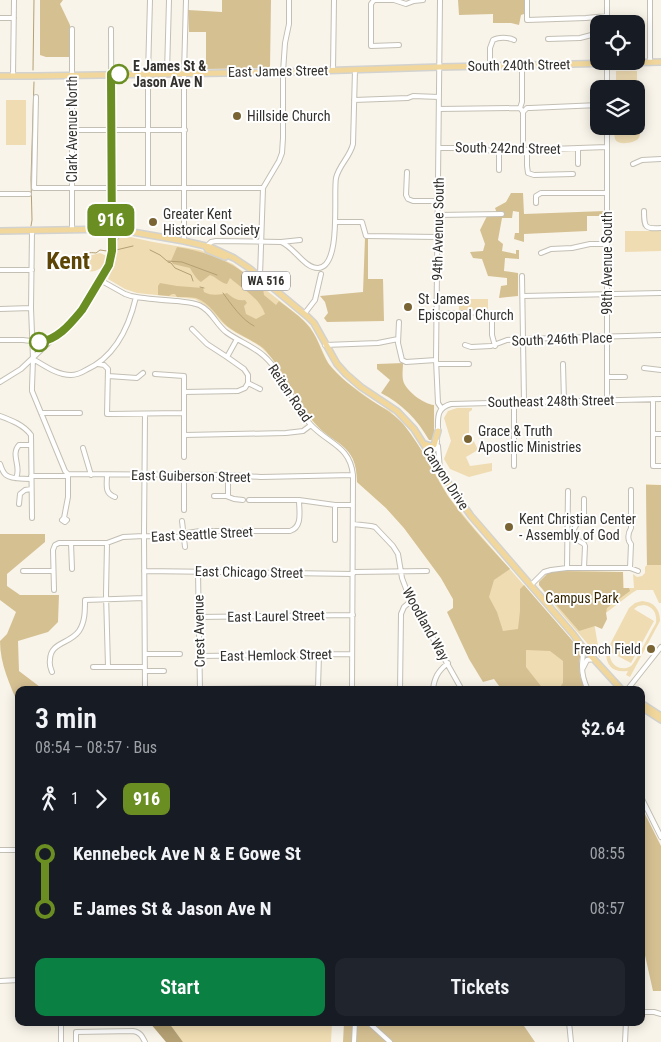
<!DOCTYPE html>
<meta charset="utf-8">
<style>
:root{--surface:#171b24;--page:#20242c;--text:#f1f3f6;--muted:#9ea1a6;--accent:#0b8043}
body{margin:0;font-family:"Roboto Condensed",sans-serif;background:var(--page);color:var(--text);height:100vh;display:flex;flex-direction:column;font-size:19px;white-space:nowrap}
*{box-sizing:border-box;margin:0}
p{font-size:16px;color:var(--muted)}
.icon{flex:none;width:28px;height:28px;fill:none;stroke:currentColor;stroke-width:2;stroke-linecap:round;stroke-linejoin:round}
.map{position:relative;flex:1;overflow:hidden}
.panel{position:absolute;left:15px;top:686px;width:630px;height:340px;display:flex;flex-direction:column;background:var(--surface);border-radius:10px;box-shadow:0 2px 12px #0003}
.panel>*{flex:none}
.badge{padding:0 10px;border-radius:8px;font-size:18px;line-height:32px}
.controls{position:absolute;left:590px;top:15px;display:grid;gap:10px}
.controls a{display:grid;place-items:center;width:55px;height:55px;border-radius:10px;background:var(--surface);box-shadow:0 2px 12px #0003;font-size:25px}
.map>.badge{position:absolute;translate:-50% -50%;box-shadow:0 0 0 2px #fff}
.legs{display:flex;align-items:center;gap:8px;height:55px;padding:0 20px;font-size:16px}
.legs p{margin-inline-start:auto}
.head{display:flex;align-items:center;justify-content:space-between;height:85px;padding:0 20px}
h1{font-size:28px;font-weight:600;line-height:38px}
.cta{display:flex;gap:10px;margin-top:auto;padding:10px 20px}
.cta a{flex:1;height:58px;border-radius:10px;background:var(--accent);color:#fff;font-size:20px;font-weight:600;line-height:58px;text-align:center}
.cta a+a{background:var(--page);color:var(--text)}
ul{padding:0 20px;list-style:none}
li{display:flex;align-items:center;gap:18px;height:55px;font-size:19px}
li i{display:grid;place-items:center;width:8px;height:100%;margin:0 6px;background:currentColor}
li i::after{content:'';width:12px;height:12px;margin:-6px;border:4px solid;border-radius:50%;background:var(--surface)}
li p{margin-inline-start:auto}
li:first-child i{background:linear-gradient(#0000 50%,currentColor 0)}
li:last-child i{background:linear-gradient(currentColor 50%,#0000 0)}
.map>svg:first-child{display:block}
.green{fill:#efdcb2;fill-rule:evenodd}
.forest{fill:#d5c092}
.water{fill:#b4a073}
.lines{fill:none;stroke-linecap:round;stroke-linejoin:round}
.stream{stroke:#b4a073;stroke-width:1}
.minor-casing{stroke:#c3bfb4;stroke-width:6}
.major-casing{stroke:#d2d2d1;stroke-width:8}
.minor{stroke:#fff;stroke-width:4}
.major{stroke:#f1d79b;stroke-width:5}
.line-1-casing{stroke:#fff;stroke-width:11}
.line-1{stroke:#6b8e23;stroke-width:8}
.stop-1-dot{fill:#fff;stroke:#6b8e23;stroke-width:2.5}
.poi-dot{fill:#7a6433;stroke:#fff;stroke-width:2}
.labels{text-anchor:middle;stroke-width:4;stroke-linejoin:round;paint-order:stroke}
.shield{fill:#fff;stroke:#706f6c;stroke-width:1}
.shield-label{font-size:12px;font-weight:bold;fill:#33312d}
.street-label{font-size:14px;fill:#33312d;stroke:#fff}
.stop-label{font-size:14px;font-weight:bold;fill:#33312d;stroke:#fff;text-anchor:start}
.poi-label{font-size:14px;fill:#33312d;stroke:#fff;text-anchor:start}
.park-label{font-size:14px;fill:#352601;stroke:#fff}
.town-label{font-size:24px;font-weight:bold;fill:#5d4506;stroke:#fff}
</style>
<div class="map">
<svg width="661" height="1042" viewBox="0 0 661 1042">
<rect width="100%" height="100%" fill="#f9f4e9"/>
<path class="green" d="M616 71H637V106L636 89H616Z
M6 100H26V145H6Z
M636 118H640C640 124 642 134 638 139 634 143 618 146 615 139 614 136 615 130 615 126H636Z
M625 231H661V251L625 252Z
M121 235 153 242 200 250 233 264 299 316 310 327 316 337 328 363 336 372 345 381 378 405 390 411 403 424 425 455 448 496 474 528 577 646 581 653 579 661 580 676 585 690H502L478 653 453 599 441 578 404 528 386 508 357 482C357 471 356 462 350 453 342 442 327 436 317 426 296 404 287 373 265 351 257 342 240 336 230 329 216 319 211 307 195 299L137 293 125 289 108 279 115 262 116 242Z
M100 253 107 256 102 268C100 268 98 270 95 271 88 273 82 268 80 262L84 260 85 257Z
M459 299H488V309L459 310Z
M457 408H472V410L469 412V436L471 435 478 450 466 457 470 466 492 463V471L469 477 450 469 444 459 451 441 444 418 448 411Z
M646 484 661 485V603H659L653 590H637L632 593 594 622 600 658 560 612 539 585V582L548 573 556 571 623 572 624 588H634L633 574 637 577 642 576 645 573V567L647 565Z
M642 601C654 602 660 609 660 621L630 677 626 675 628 671C613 673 606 666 606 652L629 608 635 603ZM644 605C654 607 657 614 656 623 651 631 636 662 631 666 620 673 608 663 610 652L631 663 654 621 634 609 638 606Z
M169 1023H332L331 1042H183Z"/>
<path class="forest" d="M40 0H63L60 4 70 25V57H46L40 55Z
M222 0H271L270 68 206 69V32H189L188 10 222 12Z
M458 0H524V14L521 15 519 25 511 23H493V14L459 15Z
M511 193H523L524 214 605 211V216H587V231L524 234V242L514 239 515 233H519V212L513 211 512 218H502L498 240 503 244 502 251 516 254V250H519V259L505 258 504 271 518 273V296L499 298 501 286 507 285V278L488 276 482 259 473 258 470 252 483 251 485 244 480 230 487 216H498L495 208 506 202Z
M368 237V279H383L384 321 327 322 324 318 328 313 325 302 320 296 363 292 365 238Z
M177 247C196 250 217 256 234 266 244 272 253 280 263 288L264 295 276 305 279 301C289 309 302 317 310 328 320 341 322 357 332 368 345 382 361 394 377 404 388 411 395 415 404 425 422 447 433 473 448 496 466 522 489 546 510 569L494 580 489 597 497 612 503 631 518 629 520 611V589L524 585 577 646 581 653 579 661 580 676 585 690H558L563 683V661L550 651 526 650V667L544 690H502L494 679 483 682 469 659 447 612 453 608V599L441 578 404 528 386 508 357 482C357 442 333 446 313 421 295 399 285 372 266 351 258 342 238 335 227 326 217 317 210 303 196 298 191 297 183 297 177 297L175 294H172L169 296 158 295V286L160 283 177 286 203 288 204 292C211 296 220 295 227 293 233 298 237 301 245 300L247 303 244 306 246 314 256 319 265 314C259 297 242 289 230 278L227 284C221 283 216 277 210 275L201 282C196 279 193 273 190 268L173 264 171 261Z
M403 363C403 368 402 375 403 380 405 390 423 404 434 405V440H429C417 419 402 404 381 393L390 380 377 369V364Z
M646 485H661V565H647Z
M0 534H45V542L7 574V586L20 595H59L58 622 48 632 18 641 19 671 44 690H19V706C10 685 0 664 0 641L7 634 16 612 0 600Z
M556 571 623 572V588H629L630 591 607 608 606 613 607 619 602 629 595 626 579 631 539 585V582L548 573Z
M641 806 661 846V991H653L644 951 641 947Z
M344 1022 522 1023 535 1042H343Z"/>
<path class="water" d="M150 1023H169L183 1042H166Z"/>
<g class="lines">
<path class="stream" d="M33 70 34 0
M31 226 32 220 31 179 34 82
M116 250 133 246
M150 250 160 255 167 261 182 262 217 275
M80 256C85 253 90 252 96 253L100 250 107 251
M168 262 171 263 175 268 191 275 193 281
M200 287 204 288
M223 293C231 304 242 320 254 326"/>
<defs>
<path id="minor" d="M440 0 436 360 438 403 442 409
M527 0V20L586 18 607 16
M650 0V62
M0 18H14
M607 24V0
M548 39 580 38 599 33
M399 45 371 46V4L374 0H394L406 4 414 1 423 0
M490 66V48L493 40C498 37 508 37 514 40
M333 70 334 0
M167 73 169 0
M13 76 14 0
M607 89V61
M36 97 34 188H263
M354 100 408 98 413 96 439 97
M520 108 522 102V65
M439 109 520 108 523 112V150
M523 112 527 108H530L599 105
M72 130H185
M439 148H477L492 151 607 147
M578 148V164
M527 150V166L528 173 534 175 573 174
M499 151V170
M633 164 642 160 661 159
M407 172 406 195 408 199 413 201H438
M148 188V74L150 0
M0 194H29
M536 203V196L541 193H607
M644 211C644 228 645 229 661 228
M437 215 502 214
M335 222H362L366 236 438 237
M72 229V29
M32 231 31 308 33 359 32 387V391L65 471 68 474V497L64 518
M113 241 118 235 128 233
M184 241V73L186 0
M281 242C294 247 304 268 318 268 342 267 333 194 336 178 339 165 350 157 353 144L355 70
M207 246 211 242 216 241 281 242 300 240
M541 253 551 249 572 248 590 244H607
M0 270H32
M260 276 263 188 279 161 282 153 283 138V72L285 43 289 24V0
M522 276 524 402
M100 280 125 294 131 296C146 299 162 300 177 301 184 302 192 302 199 305 211 310 216 324 226 332 238 341 253 346 264 356 285 375 292 405 311 425 329 444 350 446 353 475L352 690
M523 296 661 293
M0 309 31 308
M305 313 315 300 321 274
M437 314 485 312 489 314 492 317V335L495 346
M399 322 398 343 402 360 406 362 436 360
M192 329 207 344 227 357 244 369 248 375V383
M0 340H23L39 342 49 340
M325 345 378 343 398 339
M465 345 471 347 491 346 507 340 523 339 661 335
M227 357 237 339
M33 359C45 366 57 375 71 375 76 375 81 373 86 370 115 357 129 327 136 297
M98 364 104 365 108 369 107 414 183 413
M437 364H469
M563 364 564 401
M644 368 661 370
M155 374 184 376V457
M108 376 137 378 143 373
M607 377H625
M0 382 21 369 77 316 82 309 109 265 112 251 111 29
M248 383 260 389
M184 392 238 391 245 388 248 383
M653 399V466H661
M607 400V126
M41 413H80
M145 414 144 536 145 690
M0 416C11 420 24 425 31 435L32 518
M438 431C438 418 436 408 451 404L661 399
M653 434H661
M184 435 286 433 303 431 311 425
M438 446 440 469
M83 448 91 475
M430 453 436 448 437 441
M0 464C1 467 3 473 6 475 12 480 24 478 31 479
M514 466V402
M107 475C107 485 104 493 115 497
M228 475V496
M31 476H65L68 474 228 475 261 477 353 475
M16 478C22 467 10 455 19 445H31
M214 496H226L234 499 243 500
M584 499V517C578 522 569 531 576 539 578 541 581 542 584 544L585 546 584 568
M249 500H299
M19 504 20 494 25 490 31 489
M335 505V540
M184 510V476
M64 518 67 520 65 522 62 520Z
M182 521 185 547
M353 524 371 526 375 527 393 546 398 554 402 578 408 594 462 690
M71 543 72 569
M107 543 106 594 108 667
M567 568 568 491
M630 568 631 544C627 540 628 533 631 528V490
M23 571H53
M144 571 353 574
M198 572 200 690
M353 572 427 571
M531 585 544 572 551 570 567 568H630L638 571
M54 590 53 550 55 545 59 543H107L123 537 144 536 177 537 187 533 200 531H290C303 527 299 511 299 500L335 505H353
M199 617 353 615
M582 646C584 654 582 659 582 666 582 675 584 682 588 690
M145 654H180
M200 656 352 654
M93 667H145
M583 668 587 660 594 659
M145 671H164
M52 672C50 667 49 665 50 660 50 642 70 644 79 631 85 622 85 611 85 600L144 598
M200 689 318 688 319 655
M400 690 401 614 404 607 411 601
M433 690C434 678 438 671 448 663
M627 690 661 647
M641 797 661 837
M0 850H19
M0 981 19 980
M641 1012H654L661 1014
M61 1022V1042
M368 1022 390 1042
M569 1022 571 1042
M76 1042V1032L133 1031C140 1032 142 1036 145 1042
M354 1042 355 1022
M625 1042 626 1022"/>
<path id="major" d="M0 76H36L283 72 440 67 661 62
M0 231 115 229 184 241 210 247 234 258 249 268 308 317 314 323 337 364 346 374 361 387 397 411 414 429 454 492 471 516 573 634 581 645 622 690
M206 247 208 250 225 257
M425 444 431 446 434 445 438 431
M641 703 661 716
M641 707 661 720"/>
</defs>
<use href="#minor" class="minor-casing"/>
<use href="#major" class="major-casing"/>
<use href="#minor" class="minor"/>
<use href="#major" class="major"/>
</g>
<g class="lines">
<defs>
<path id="line-1" d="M39 342C58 340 71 323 82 310L109 265 112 251 111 74H119"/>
</defs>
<use href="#line-1" class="line-1-casing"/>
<use href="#line-1" class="line-1"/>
</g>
<g class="stop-1-dot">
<circle cx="119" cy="74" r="9"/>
<circle cx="39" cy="342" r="9"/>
</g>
<g class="poi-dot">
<circle cx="237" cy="116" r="5"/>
<circle cx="153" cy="222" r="5"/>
<circle cx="408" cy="307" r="5"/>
<circle cx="468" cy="439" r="5"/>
<circle cx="509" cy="527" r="5"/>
<circle cx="651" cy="649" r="5"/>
</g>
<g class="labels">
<rect class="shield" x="242" y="271.5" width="48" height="19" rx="4"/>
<g class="shield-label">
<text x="266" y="285">WA 516</text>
</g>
<g class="street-label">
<text transform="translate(519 65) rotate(-1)" y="5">South 240th Street</text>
<text transform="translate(278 71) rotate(-1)" y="5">East James Street</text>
<text transform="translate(72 129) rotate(-90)" y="5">Clark Avenue North</text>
<text transform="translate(508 148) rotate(1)" y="5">South 242nd Street</text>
<text transform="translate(438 229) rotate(-89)" y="5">94th Avenue South</text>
<text transform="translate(607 263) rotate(-90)" y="5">98th Avenue South</text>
<text transform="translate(562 339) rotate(-2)" y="5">South 246th Place</text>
<text transform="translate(290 393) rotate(56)" y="5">Reiten Road</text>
<text transform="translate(551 401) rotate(-1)" y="5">Southeast 248th Street</text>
<text transform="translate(191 476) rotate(1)" y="5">East Guiberson Street</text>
<text transform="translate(446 478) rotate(57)" y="5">Canyon Drive</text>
<text transform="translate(202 534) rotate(-3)" y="5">East Seattle Street</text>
<text transform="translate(249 572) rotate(1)" y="5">East Chicago Street</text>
<text transform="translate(276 616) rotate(-1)" y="5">East Laurel Street</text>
<text transform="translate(426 624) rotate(61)" y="5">Woodland Way</text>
<text transform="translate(199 631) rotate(-91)" y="5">Crest Avenue</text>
<text transform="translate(276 655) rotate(-1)" y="5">East Hemlock Street</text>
</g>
<g class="stop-label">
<text x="133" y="71">E James St &amp;<tspan x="133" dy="16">Jason Ave N</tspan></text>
</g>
<g class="poi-label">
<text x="247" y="121">Hillside Church</text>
<text x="163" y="219">Greater Kent<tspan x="163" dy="16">Historical Society</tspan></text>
<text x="418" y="304">St James<tspan x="418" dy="16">Episcopal Church</tspan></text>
<text x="478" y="436">Grace &amp; Truth<tspan x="478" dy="16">Apostlic Ministries</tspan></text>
<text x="519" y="524">Kent Christian Center<tspan x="519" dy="16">- Assembly of God</tspan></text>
<text x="641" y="654" text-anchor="end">French Field</text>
</g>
<g class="park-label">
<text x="582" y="603">Campus Park</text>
</g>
<g class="town-label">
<text x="68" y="269">Kent</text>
</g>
</g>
</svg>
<div class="controls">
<a><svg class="icon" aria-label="locate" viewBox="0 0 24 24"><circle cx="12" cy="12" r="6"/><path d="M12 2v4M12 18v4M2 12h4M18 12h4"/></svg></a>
<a><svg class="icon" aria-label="layers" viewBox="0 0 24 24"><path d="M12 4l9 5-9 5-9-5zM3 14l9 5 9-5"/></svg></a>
</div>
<b class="badge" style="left:111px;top:220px;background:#6b8e23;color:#fff">916</b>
<section class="panel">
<div class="head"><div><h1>3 min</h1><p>08:54 – 08:57 · Bus</p></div><b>$2.64</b></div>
<div class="legs"><svg class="icon" aria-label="walk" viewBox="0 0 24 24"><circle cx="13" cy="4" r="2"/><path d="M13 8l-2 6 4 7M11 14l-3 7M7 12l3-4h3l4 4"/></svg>1<svg class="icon" aria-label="forward" viewBox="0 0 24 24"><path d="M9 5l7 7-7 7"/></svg><b class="badge" style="background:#6b8e23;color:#fff">916</b></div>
<ul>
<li><i style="color:#6b8e23"></i><b>Kennebeck Ave N &amp; E Gowe St</b><p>08:55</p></li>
<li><i style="color:#6b8e23"></i><b>E James St &amp; Jason Ave N</b><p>08:57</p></li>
</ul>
<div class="cta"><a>Start</a><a>Tickets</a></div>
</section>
</div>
